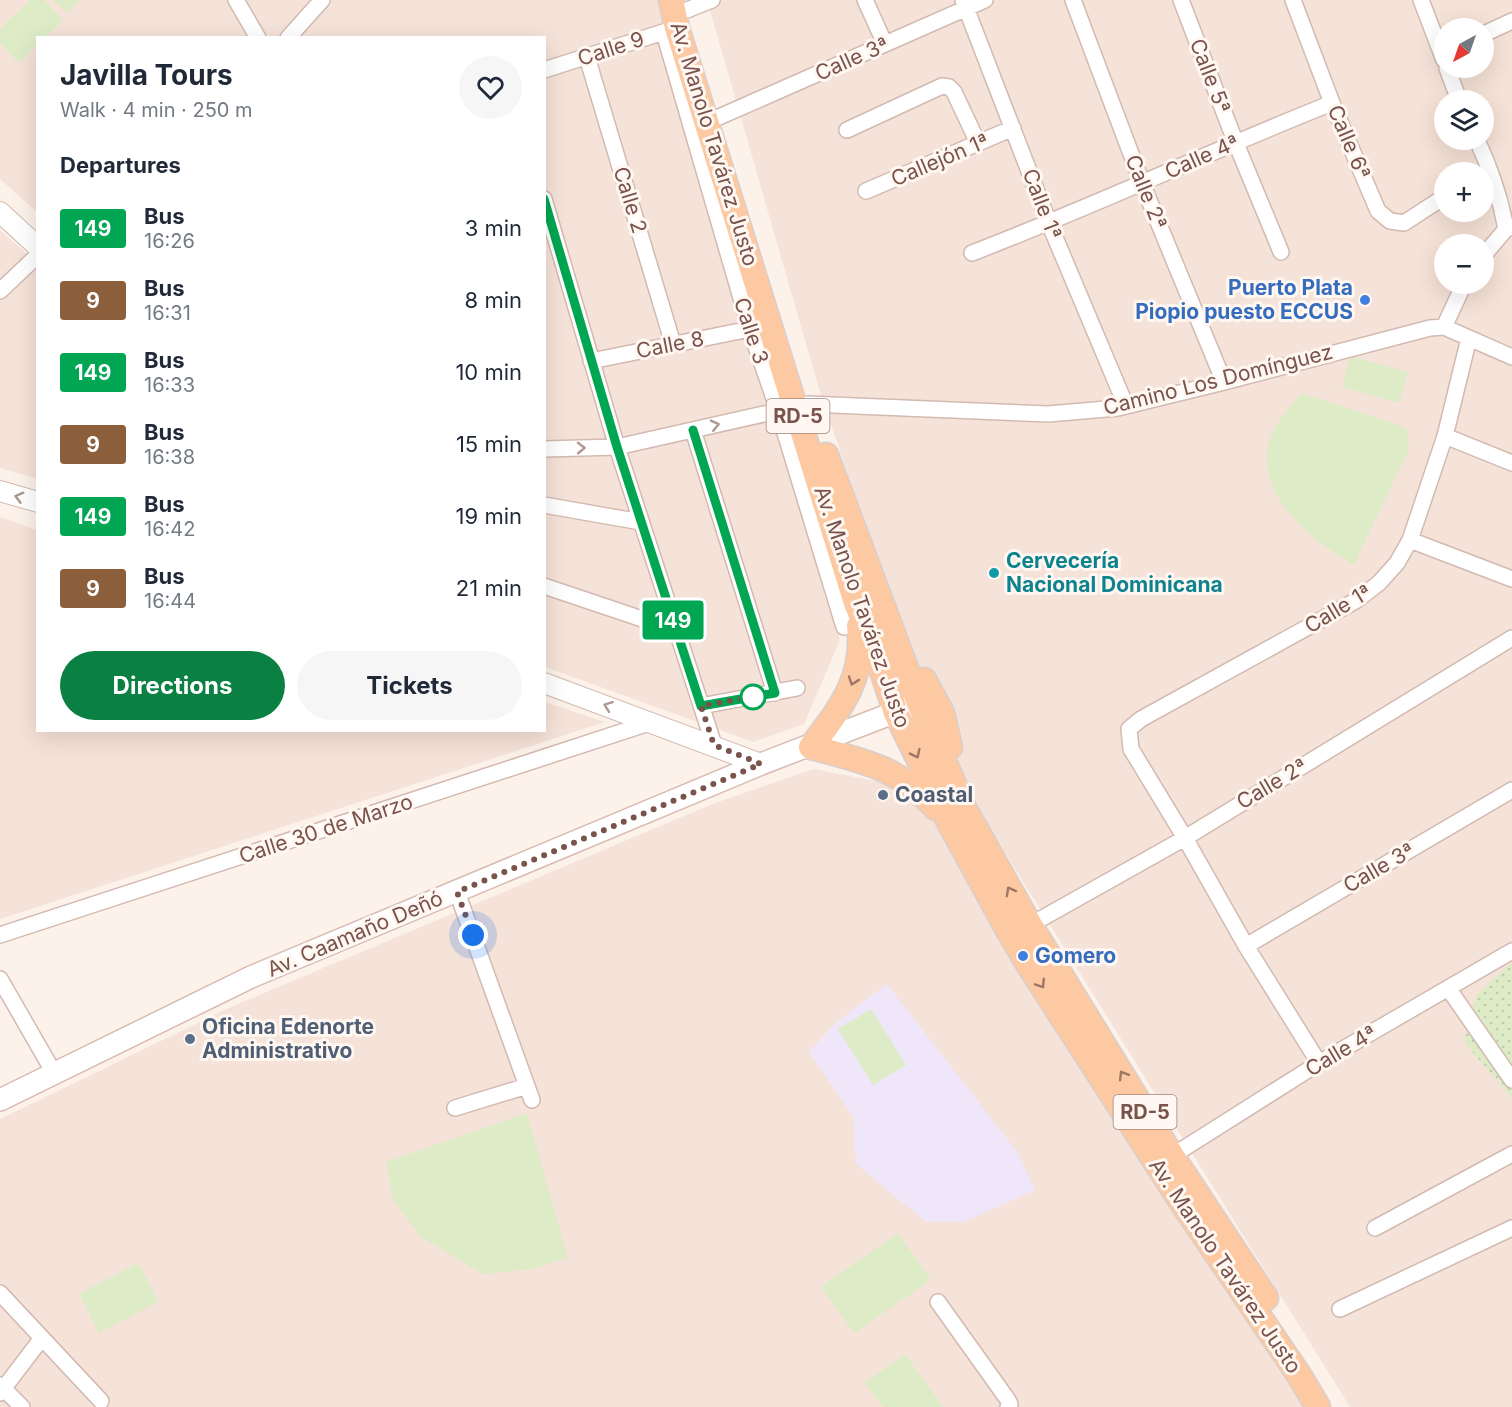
<!DOCTYPE html>
<meta charset="utf-8">
<style>
:root{--surface:#fff;--page:#f6f6f7;--text:#1f2937;--muted:#747a83;--accent:#0b8043}
body{margin:0;font-family:Inter,sans-serif;background:var(--page);color:var(--text);height:100vh;display:flex;flex-direction:column;font-size:22px;white-space:nowrap}
*{box-sizing:border-box;margin:0}
p{font-size:20px;color:var(--muted)}
.icon{flex:none;width:33px;height:33px;fill:none;stroke:currentColor;stroke-width:2;stroke-linecap:round;stroke-linejoin:round}
.map{position:relative;flex:1;overflow:hidden}
.drawer{position:absolute;left:36px;top:36px;width:510px;height:696px;display:flex;flex-direction:column;background:var(--surface);border-radius:0px;box-shadow:0 6px 24px #0002}
.drawer>*{flex:none}
.badge{padding:0 12px;border-radius:4px;font-size:21px;line-height:39px}
.needle{width:39px;rotate:220deg}
.controls{position:absolute;left:1434px;top:18px;display:grid;gap:12px}
.controls a{display:grid;place-items:center;width:60px;height:60px;border-radius:50%;background:var(--surface);box-shadow:0 6px 24px #0002;font-size:30px}
.you{position:absolute;width:30px;height:30px;margin:-15px;border:4px solid #fff;border-radius:50%;background:#1a73e8;box-shadow:0 0 0 9px #1a73e833}
.map>.badge{position:absolute;translate:-50% -50%;box-shadow:0 0 0 3px #fff}
h2{padding:0 24px;font-size:22px;line-height:54px}
.round{display:grid;place-items:center;flex:none;width:63px;height:63px;border-radius:32px;background:var(--page)}
.summary{display:flex;align-items:center;justify-content:space-between;height:102px;padding:0 24px}
h1{font-size:28px;font-weight:700;line-height:45px}
.primary-button{display:flex;gap:12px;margin-top:auto;padding:12px 24px}
.primary-button a{flex:1;height:69px;border-radius:36px;background:var(--accent);color:#fff;font-size:24px;font-weight:700;line-height:69px;text-align:center}
.primary-button a+a{background:var(--page);color:var(--text)}
ul{padding:0;list-style:none}
li{display:flex;align-items:center;gap:18px;height:72px;padding:0 24px}
li div{flex:1}
li b{display:block;font-size:22px}
li em{font-style:normal}
li .badge{min-width:66px;font-weight:700;text-align:center}
.map>svg:first-child{display:block}
.residential{fill:#f5e2d8;fill-rule:evenodd}
.education{fill:#efe6fa}
.grass{fill:url(#grass-dots)}
.garden{fill:#ddecc7}
.lines{fill:none;stroke-linecap:round;stroke-linejoin:round}
.minor-casing{stroke:#d3bab1;stroke-width:18}
.tertiary-casing{stroke:#d3bab1;stroke-width:22}
.secondary-casing{stroke:#d8bab1;stroke-width:24}
.primary-casing{stroke:#d9cfcd;stroke-width:27}
.minor{stroke:#fff;stroke-width:15}
.tertiary{stroke:#fff;stroke-width:20}
.secondary{stroke:#fff;stroke-width:21}
.primary{stroke:#fcc9a2;stroke-width:24}
.oneway{stroke:#af9894}
.oneway2{stroke:#a07666}
.line-casing{stroke:#fff;stroke-width:14}
.line{stroke:#00a651;stroke-width:9}
.walk{stroke:#79534c;stroke-width:6;stroke-dasharray:0 10.8}
.shop-dot{fill:#3f7fe0;stroke:#fff7f1;stroke-width:2}
.culture-dot{fill:#0f9aa8;stroke:#fff7f1;stroke-width:2}
.stop-dot{fill:#fff;stroke:#00a651;stroke-width:3}
.service-dot{fill:#5c6f8a;stroke:#fff7f1;stroke-width:2}
.labels{text-anchor:middle;stroke-width:6;stroke-linejoin:round;paint-order:stroke}
.shield{fill:#fff7f1;stroke:#a1847e;stroke-width:1.5}
.shield-label{font-size:20px;font-weight:bold;fill:#79534c}
.street-label{font-size:21px;fill:#79534c;stroke:#fff7f1}
.shop-label{font-size:21px;font-weight:bold;fill:#366cbe;stroke:#fff7f1;text-anchor:end}
.culture-label{font-size:21px;font-weight:bold;fill:#0d838f;stroke:#fff7f1;text-anchor:start}
.service-label{font-size:21px;font-weight:bold;fill:#4e5e75;stroke:#fff7f1;text-anchor:start}
</style>
<div class="map">
<svg width="1512" height="1407" viewBox="0 0 1512 1407">
<defs>
<pattern id="grass-dots" width="8" height="8" patternUnits="userSpaceOnUse" patternTransform="scale(1.5)"><rect width="8" height="8" fill="#ddecc7"/><path d="M2 2h.1M6 6h.1" fill="none" stroke="#c1ccad" stroke-width="1.8" stroke-linecap="round"/></pattern>
</defs>
<rect width="100%" height="100%" fill="#fdf2ea"/>
<path class="residential" d="M0 0H660L840 640 804 724 753 742 545 667 544 38H38L37 212 0 179Z
M707 0H1512V1407H1350L986 822 913 670 817 382ZM1444 28H1484V68H1444ZM1444 100H1484V140H1444ZM1444 172H1484V212H1444ZM1444 244H1484V284H1444Z
M0 230 37 263V479L0 468Z
M0 517 37 530 38 730H544L545 702 605 722 0 919Z
M814 769 890 784 944 826 1307 1407H0V1119L231 1007 715 803Z"/>
<path class="education" d="M887 984 1018 1153 1035 1190 964 1222H926L856 1164 853 1117 809 1052 835 1023Z"/>
<path class="grass" d="M1512 962V1098L1464 1042 1476 996Z"/>
<path class="garden" d="M30 0H44L63 20 46 37 38 38 37 45 19 63 0 43V29Z
M53 0H80L67 13Z
M1350 356 1408 372 1399 403 1342 387Z
M1302 393 1401 426 1408 432 1409 449 1354 565C1312 541 1252 494 1270 439 1276 422 1290 406 1302 393Z
M871 1009 906 1065 873 1085 838 1029Z
M527 1113 568 1258 531 1269 483 1274 421 1237 393 1200 386 1162Z
M898 1233 931 1280 854 1333 821 1287Z
M138 1263 159 1301 99 1333 79 1294Z
M905 1354 943 1407H883L865 1383Z"/>
<g class="lines">
<defs>
<path id="minor" d="M236 0 258 38
M865 0 885 44
M963 0 1049 223 1126 406
M1073 0 1142 183 1224 382
M1181 0 1235 141 1281 252
M1293 0 1332 103 1378 211 1390 221 1404 223 1444 197
M1421 0 1444 60
M687 10 712 0
M664 33 750 329 778 410 844 627
M1484 34 1512 21
M288 38 322 0
M587 57 673 344
M1447 68 1459 100
M544 70 673 29
M719 117 985 0
M847 130 942 86 949 87 954 92 978 143
M1477 140C1491 170 1500 196 1506 229
M866 191 1013 128
M544 199 617 447 714 745
M972 253C1094 206 1211 151 1332 103
M1484 255 1506 229 1512 227
M0 291 38 255
M1444 327 1464 284
M591 361 750 329
M693 430 775 693
M1445 436 1512 463
M544 449 617 447 808 404 1048 414 1118 408 1224 382 1430 328 1444 327 1512 357
M544 505 641 522
M1410 540 1512 579
M544 586 651 622 672 617
M701 706 797 688
M457 892 532 1100
M1030 925 1185 838 1512 638
M0 935 652 722
M1246 946 1512 790
M0 979 54 1073
M1448 988 1512 1080
M1319 1063 1246 946 1185 838 1131 749 1129 729 1141 719 1357 600 1379 583 1397 563 1410 540 1445 436 1469 338
M455 1108 527 1086
M1172 1156 1319 1063 1512 951
M1375 1228 1512 1154
M0 1293 101 1401
M938 1302 1008 1400 1010 1404 1008 1407
M1340 1309 1512 1228
M0 1385 22 1407
M0 1393 42 1338"/>
<path id="tertiary" d="M0 212 38 247
M0 491 38 502
M544 683 761 764"/>
<path id="secondary" d="M0 1100 251 977 761 764 919 703"/>
<path id="primary" d="M671 0 677 28 856 603 872 641 896 713 950 824 1008 930 1028 964 1182 1203 1299 1375 1318 1407
M826 455 919 703 965 810 1030 925 1172 1156 1266 1298
M859 626C866 677 840 709 811 747 863 761 898 767 936 808
M924 680 942 713 950 747"/>
</defs>
<use href="#minor" class="minor-casing"/>
<use href="#tertiary" class="tertiary-casing"/>
<use href="#secondary" class="secondary-casing"/>
<use href="#primary" class="primary-casing"/>
<use href="#minor" class="minor"/>
<use href="#tertiary" class="tertiary"/>
<use href="#secondary" class="secondary"/>
<use href="#primary" class="primary"/>
</g>
<defs><path id="oneway-chevron" d="M-2-3.5L2.5 0L-2 3.5" fill="none" stroke-width="1.6" stroke-linecap="round" stroke-linejoin="round" transform="scale(1.5)"/></defs>
<g class="oneway">
<use href="#oneway-chevron" transform="translate(715 425) rotate(-13)"/>
<use href="#oneway-chevron" transform="translate(581 448) rotate(-1)"/>
<use href="#oneway-chevron" transform="translate(19 497) rotate(-165)"/>
<use href="#oneway-chevron" transform="translate(608 706) rotate(-160)"/>
</g>
<g class="oneway2">
<use href="#oneway-chevron" transform="translate(853 681) rotate(109)"/>
<use href="#oneway-chevron" transform="translate(916 754) rotate(64)"/>
<use href="#oneway-chevron" transform="translate(1010 891) rotate(-119)"/>
<use href="#oneway-chevron" transform="translate(1041 984) rotate(57)"/>
<use href="#oneway-chevron" transform="translate(1123 1075) rotate(-121)"/>
</g>
<g class="lines">
<defs>
<path id="line" d="M544 199 617 447 701 706 775 693 693 430"/>
</defs>
<use href="#line" class="line-casing"/>
<use href="#line" class="line"/>
<path class="walk" d="M473 935 457 892 761 764 714 745 701 706 756 696 753 697"/>
</g>
<g class="shop-dot">
<circle cx="1365" cy="300" r="6"/>
<circle cx="1023" cy="956" r="6"/>
</g>
<circle class="culture-dot" cx="994" cy="573" r="6"/>
<circle class="stop-dot" cx="753" cy="697" r="12"/>
<g class="service-dot">
<circle cx="883" cy="795" r="6"/>
<circle cx="190" cy="1039" r="6"/>
</g>
<g class="labels">
<g class="shield">
<rect x="766.5" y="399" width="63" height="34" rx="4.5"/>
<rect x="1113.5" y="1095" width="63" height="34" rx="4.5"/>
</g>
<g class="shield-label">
<text x="798" y="423">RD-5</text>
<text x="1145" y="1119">RD-5</text>
</g>
<g class="street-label">
<text transform="translate(611 49) rotate(-18)" y="7">Calle 9</text>
<text transform="translate(852 59) rotate(-24)" y="7">Calle 3ª</text>
<text transform="translate(1210 76) rotate(69)" y="7">Calle 5ª</text>
<text transform="translate(1349 142) rotate(67)" y="7">Calle 6ª</text>
<text transform="translate(714 144) rotate(73)" y="7">Av. Manolo Tavárez Justo</text>
<text transform="translate(1202 157) rotate(-24)" y="7">Calle 4ª</text>
<text transform="translate(940 160) rotate(-23)" y="7">Callejón 1ª</text>
<text transform="translate(1146 192) rotate(68)" y="7">Calle 2ª</text>
<text transform="translate(630 200) rotate(73)" y="7">Calle 2</text>
<text transform="translate(1042 204) rotate(69)" y="7">Calle 1ª</text>
<text transform="translate(751 331) rotate(72)" y="7">Calle 3</text>
<text transform="translate(670 345) rotate(-11)" y="7">Calle 8</text>
<text transform="translate(1218 380) rotate(-14)" y="7">Camino Los Domínguez</text>
<text transform="translate(862 607) rotate(71)" y="7">Av. Manolo Tavárez Justo</text>
<text transform="translate(1338 609) rotate(-31)" y="7">Calle 1ª</text>
<text transform="translate(1272 784) rotate(-31)" y="7">Calle 2ª</text>
<text transform="translate(326 829) rotate(-18)" y="7">Calle 30 de Marzo</text>
<text transform="translate(1379 868) rotate(-30)" y="7">Calle 3ª</text>
<text transform="translate(355 934) rotate(-23)" y="7">Av. Caamaño Deñó</text>
<text transform="translate(1341 1051) rotate(-31)" y="7">Calle 4ª</text>
<text transform="translate(1225 1266) rotate(56)" y="7">Av. Manolo Tavárez Justo</text>
</g>
<g class="shop-label">
<text x="1353" y="295">Puerto Plata<tspan x="1353" dy="24">Piopio puesto ECCUS</tspan></text>
<text x="1035" y="963" text-anchor="start">Gomero</text>
</g>
<g class="culture-label">
<text x="1006" y="568">Cervecería<tspan x="1006" dy="24">Nacional Dominicana</tspan></text>
</g>
<g class="service-label">
<text x="895" y="802">Coastal</text>
<text x="202" y="1034">Oficina Edenorte<tspan x="202" dy="24">Administrativo</tspan></text>
</g>
</g>
</svg>
<div class="controls">
<a><svg class="needle" viewBox="-14 -14 28 28"><path d="M0-13l5 13h-10z" fill="#e53935"/><path d="M0 13l5-13h-10z" fill="#747a83"/></svg></a>
<a><svg class="icon" aria-label="layers" viewBox="0 0 24 24"><path d="M12 4l9 5-9 5-9-5zM3 14l9 5 9-5"/></svg></a>
<a>+</a>
<a>−</a>
</div>
<div class="you" style="left:473px;top:935px"></div>
<b class="badge" style="left:673px;top:620px;background:#00a651;color:#fff">149</b>
<section class="drawer">
<div class="summary"><div><h1>Javilla Tours</h1><p>Walk · 4 min · 250 m</p></div><a class="round"><svg class="icon" aria-label="heart" viewBox="0 0 24 24"><path d="M12 20l-8-8c-3-5 5-10 8-4 3-6 11-1 8 4z"/></svg></a></div>
<h2>Departures</h2>
<ul>
<li><span class="badge" style="background:#00a651;color:#fff">149</span><div><b>Bus</b><p>16:26</p></div><em>3 min</em></li>
<li><span class="badge" style="background:#8b5e3c;color:#fff">9</span><div><b>Bus</b><p>16:31</p></div><em>8 min</em></li>
<li><span class="badge" style="background:#00a651;color:#fff">149</span><div><b>Bus</b><p>16:33</p></div><em>10 min</em></li>
<li><span class="badge" style="background:#8b5e3c;color:#fff">9</span><div><b>Bus</b><p>16:38</p></div><em>15 min</em></li>
<li><span class="badge" style="background:#00a651;color:#fff">149</span><div><b>Bus</b><p>16:42</p></div><em>19 min</em></li>
<li><span class="badge" style="background:#8b5e3c;color:#fff">9</span><div><b>Bus</b><p>16:44</p></div><em>21 min</em></li>
</ul>
<div class="primary-button"><a>Directions</a><a>Tickets</a></div>
</section>
</div>
